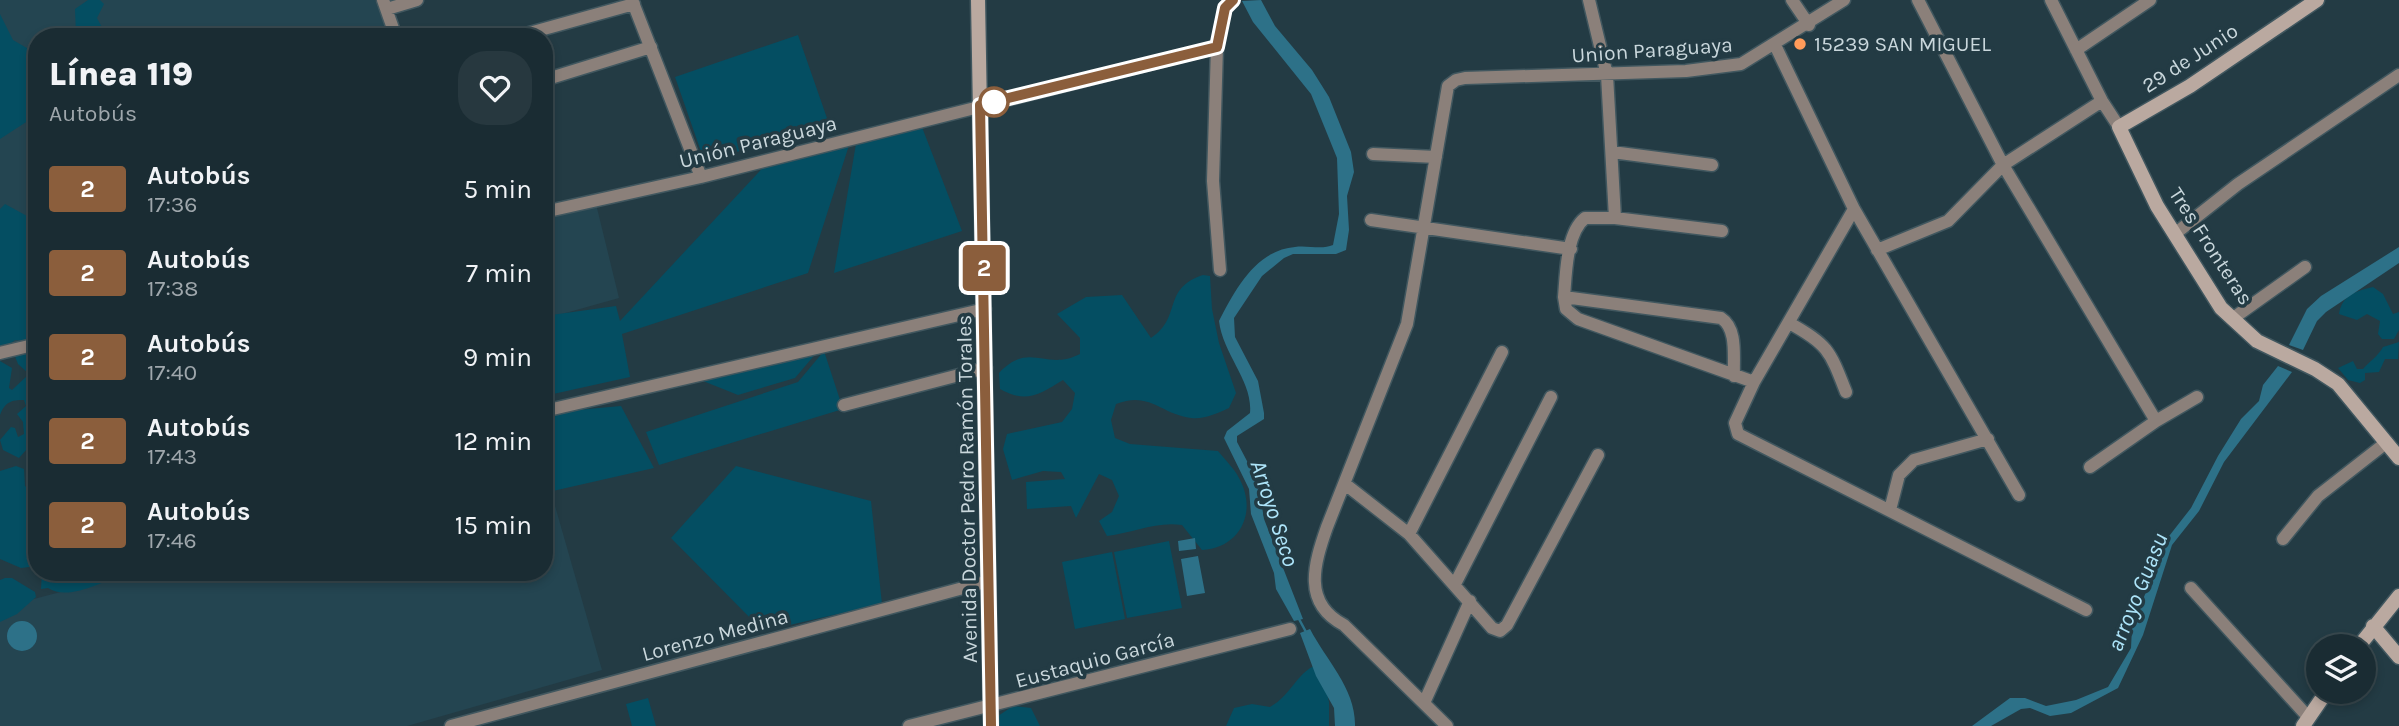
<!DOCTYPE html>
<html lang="es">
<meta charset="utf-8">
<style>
:root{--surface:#1a2c33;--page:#27383f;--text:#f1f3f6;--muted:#9fa7ac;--line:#38484e}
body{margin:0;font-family:Karla,sans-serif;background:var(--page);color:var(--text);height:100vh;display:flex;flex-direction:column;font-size:26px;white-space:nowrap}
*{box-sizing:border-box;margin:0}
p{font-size:23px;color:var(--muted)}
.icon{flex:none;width:38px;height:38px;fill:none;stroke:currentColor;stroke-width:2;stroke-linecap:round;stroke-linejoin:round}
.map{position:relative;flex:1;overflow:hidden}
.details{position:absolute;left:28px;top:28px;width:525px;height:553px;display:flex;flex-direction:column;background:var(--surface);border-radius:28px;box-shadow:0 4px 10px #0003,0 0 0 2px var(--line)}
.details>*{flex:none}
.badge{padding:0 14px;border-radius:5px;font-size:24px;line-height:46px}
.controls{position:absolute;left:2306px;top:634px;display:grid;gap:14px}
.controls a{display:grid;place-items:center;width:70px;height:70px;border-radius:50%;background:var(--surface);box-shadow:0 4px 10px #0003,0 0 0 2px var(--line);font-size:35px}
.map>.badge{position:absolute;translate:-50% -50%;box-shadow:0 0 0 4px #fff}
.round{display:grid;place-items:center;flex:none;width:74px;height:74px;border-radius:28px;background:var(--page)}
.summary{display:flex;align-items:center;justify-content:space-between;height:119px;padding:0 21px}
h1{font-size:33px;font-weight:800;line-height:52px}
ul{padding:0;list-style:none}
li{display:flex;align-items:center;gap:21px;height:84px;padding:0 21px}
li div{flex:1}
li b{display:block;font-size:26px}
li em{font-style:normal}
li .badge{min-width:77px;font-weight:700;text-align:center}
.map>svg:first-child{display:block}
.built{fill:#244551}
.green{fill:#044e62}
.water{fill:#2d7188}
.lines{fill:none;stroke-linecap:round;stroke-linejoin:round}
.stream{stroke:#2d7188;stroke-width:2.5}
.street-casing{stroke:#41575f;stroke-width:15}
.secondary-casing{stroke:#41575f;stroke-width:17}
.street{stroke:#8b807a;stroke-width:12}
.secondary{stroke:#baa9a0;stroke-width:14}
.line-casing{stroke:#fff;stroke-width:16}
.line{stroke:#8b5e3c;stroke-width:10}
.poi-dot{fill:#ff9b5a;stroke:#233b44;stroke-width:2.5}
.stop-dot{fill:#fff;stroke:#8b5e3c;stroke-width:3.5}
.labels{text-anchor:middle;stroke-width:7;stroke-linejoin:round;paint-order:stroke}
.poi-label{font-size:21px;fill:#c9d7dc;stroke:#233b44;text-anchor:start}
.street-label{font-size:21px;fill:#c9d7dc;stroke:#233b44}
.water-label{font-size:23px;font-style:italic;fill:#ade4f9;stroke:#233b44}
</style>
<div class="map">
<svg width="2399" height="726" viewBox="0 0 2399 726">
<rect width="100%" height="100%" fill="#233b44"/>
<path class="built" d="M0 0H375L389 37H37V344L0 353Z
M596 204 619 298 544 319V216Z
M545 471 602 670 407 726H0V608L136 572H544Z"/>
<path class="green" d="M88 0H100L104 4 97 18 107 37H65L76 33 75 9Z
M0 14 13 40 37 54V115L0 139Z
M798 35 828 121 705 163 675 77Z
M37 120V163L26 144 31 124Z
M920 122 962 231 834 273 857 138Z
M851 139 808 273 622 334 630 377 544 396V316L616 306 620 321 771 159Z
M37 169V204L28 192Z
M5 204 27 216 37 215V445L32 448 30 437 27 449 19 458 3 450 0 440 11 427 15 428 18 437 24 434 23 422 17 414 26 406 24 400C11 400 5 402 0 415V361L12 368 9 388 12 390 29 374 18 364 14 354 27 341 15 340 0 352V209Z
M1203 275 1210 276 1212 309 1219 343 1236 393 1229 408C1218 413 1203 420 1191 418 1160 414 1150 391 1116 404L1111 420 1115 438 1130 444 1218 451C1225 460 1234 468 1239 478 1258 512 1240 548 1202 550L1182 525C1157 521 1132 533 1107 536L1099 521 1112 512 1119 496 1112 480 1099 474 1076 518 1071 506 1027 509 1026 482 1065 479 1061 472 1043 471 1012 480 1003 449 1007 434 1062 422 1072 409 1075 393 1063 380C1040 394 1026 404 1000 389L999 373C1030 340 1045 372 1080 354V338L1057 314 1086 297 1122 295 1151 338C1183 317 1161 289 1203 275Z
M2373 287 2383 294 2393 314 2399 312V330L2394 339H2382L2378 334 2380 321 2367 314 2357 320 2339 314C2342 295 2356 291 2373 287Z
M2399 342 2398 359H2385L2379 372 2365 373V380L2360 383 2348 380 2338 368 2353 361 2357 369H2363C2369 362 2379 355 2383 347Z
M818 351 795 378 738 395 703 381Z
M824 351 843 409 659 465 646 432 798 382Z
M621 406 654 468 544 493V413Z
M16 466 24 469 25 486 37 494V566L21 568 0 559V471Z
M736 466 871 501 882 604 763 631 671 538Z
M1169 541 1182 608 1127 618 1114 552Z
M1112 552 1125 619 1075 629 1062 562Z
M42 572H160C148 577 134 573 121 576 104 580 69 602 48 588L41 589Z
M5 578H12L35 592 36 597 17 614 0 622V580Z
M1320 664 1329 702V726H1226L1234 708 1252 704 1270 707C1292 695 1298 669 1320 664Z
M648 698 656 726H632L626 704Z
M1013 706 1031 708 1040 726H995L998 716Z"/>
<path class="water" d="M1261 0 1275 26 1312 70 1329 97 1351 152 1354 172 1347 196 1349 230 1346 250 1336 254H1293L1284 258 1262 276 1234 318 1235 337 1258 381 1264 413V419L1237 436V442L1258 482 1264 519 1303 619 1294 621 1276 589 1274 573 1251 514 1249 489 1224 438 1227 431 1250 413C1253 381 1223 355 1219 321 1235 290 1256 250 1295 247 1307 245 1322 250 1333 245L1339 214 1337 158 1311 94 1253 22 1242 1Z
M2399 247V263L2326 312 2317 321 2303 350 2289 345 2307 309 2321 296Z
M2278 366 2292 372 2224 462 2199 511 2172 545 2143 635 2118 688 2071 713 2050 716 2030 708 2021 709 1991 726H1972L2010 698H2025L2046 706 2076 700 2108 687 2131 648 2132 628 2166 540 2191 508 2218 456 2241 419 2259 401 2263 385Z
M1195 538 1196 549 1179 551 1178 541Z
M1198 556 1205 593 1187 596 1181 559Z
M7 636a15 15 0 1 1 30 0a15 15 0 1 1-30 0Z
M1310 629C1326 660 1356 689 1355 726H1335L1334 708 1316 676 1300 633Z"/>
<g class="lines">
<path class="stream" d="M1299 619 1306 632"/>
<defs>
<path id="street" d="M383 0 396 37
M632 0 701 177
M1589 0 1607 75 1615 218
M1792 0 1809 25
M1918 0 2003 165 2156 421
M2051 0 2102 101 2119 127
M387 9 417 0
M515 37 634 4
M1775 45 1854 209 1754 382 1735 423 1738 434 2086 610
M1217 47 1213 181 1220 270
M2076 50 2150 0
M544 80 651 47
M1612 152 1712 165
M1373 154 1436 157
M1854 209 2019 495
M544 212 701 177 1217 47 1225 8 1233 0
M1371 220 1571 249
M1722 231 1615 218H1585C1566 233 1566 275 1564 297L1721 318C1738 329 1733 357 1734 376
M2176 233 2238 184 2399 75
M1877 250 1948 221 2003 165 2102 101
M1564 297 1566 309 1578 319 1754 382
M2232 319 2305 267
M1789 323C1828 344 1830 351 1846 392
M0 353 37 344
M844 405 986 368
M544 411 985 309
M2090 467 2156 421 2197 397
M1345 484 1409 534 1492 628 1500 631 1507 625 1598 455
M1890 510 1899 475 1914 460 1988 439
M1409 534 1502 352
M2283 539 2318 496 2387 442
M1455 584 1551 397
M2191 588 2309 718
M1424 703 1470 601
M451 726 989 581
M909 726 1290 629
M1447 726 1344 625C1302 603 1314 564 1327 527L1407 324 1448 86 1456 80 1465 78 1686 71 1741 64 1844 0"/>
<path id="secondary" d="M978 0 991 726
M2317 0 2190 86 2119 127 2157 206 2221 308 2257 341 2315 369 2338 384 2399 458
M2373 626 2399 657
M2359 646 2399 596
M2303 726 2327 691"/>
</defs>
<use href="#street" class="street-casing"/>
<use href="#secondary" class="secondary-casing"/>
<use href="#street" class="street"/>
<use href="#secondary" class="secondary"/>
</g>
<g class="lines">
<defs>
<path id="line" d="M991 726 980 105 1217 47 1225 8 1233 0"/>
</defs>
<use href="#line" class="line-casing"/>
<use href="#line" class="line"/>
</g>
<circle class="poi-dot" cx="1800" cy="44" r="7"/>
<circle class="stop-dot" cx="994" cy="102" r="14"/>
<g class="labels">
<g class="poi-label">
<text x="1814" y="51">15239 SAN MIGUEL</text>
</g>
<g class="street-label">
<text transform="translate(1652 50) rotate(-4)" y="7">Union Paraguaya</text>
<text transform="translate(2190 58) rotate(-33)" y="7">29 de Junio</text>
<text transform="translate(758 142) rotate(-14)" y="7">Unión Paraguaya</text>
<text transform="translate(2211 246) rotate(57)" y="7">Tres Fronteras</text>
<text transform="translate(967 489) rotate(-91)" y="7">Avenida Doctor Pedro Ramón Torales</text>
<text transform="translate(715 635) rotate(-15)" y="7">Lorenzo Medina</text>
<text transform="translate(1095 660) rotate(-15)" y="7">Eustaquio García</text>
</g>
<g class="water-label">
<text transform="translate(1275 513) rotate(72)" y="8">Arroyo Seco</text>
<text transform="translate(2137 592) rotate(-68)" y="8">arroyo Guasu</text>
</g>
</g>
</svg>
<div class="controls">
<a><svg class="icon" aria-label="layers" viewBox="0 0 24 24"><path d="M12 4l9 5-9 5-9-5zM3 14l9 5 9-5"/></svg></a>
</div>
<b class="badge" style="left:984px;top:268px;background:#8b5e3c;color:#fff">2</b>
<section class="details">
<div class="summary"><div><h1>Línea 119</h1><p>Autobús</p></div><a class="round"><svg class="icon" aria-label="heart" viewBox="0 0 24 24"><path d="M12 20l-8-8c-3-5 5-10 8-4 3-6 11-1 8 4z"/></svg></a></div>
<ul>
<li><span class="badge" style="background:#8b5e3c;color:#fff">2</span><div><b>Autobús</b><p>17:36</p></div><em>5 min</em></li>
<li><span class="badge" style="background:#8b5e3c;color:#fff">2</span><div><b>Autobús</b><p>17:38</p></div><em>7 min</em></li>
<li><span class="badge" style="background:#8b5e3c;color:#fff">2</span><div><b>Autobús</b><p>17:40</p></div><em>9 min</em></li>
<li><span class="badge" style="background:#8b5e3c;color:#fff">2</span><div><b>Autobús</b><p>17:43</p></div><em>12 min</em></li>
<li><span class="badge" style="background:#8b5e3c;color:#fff">2</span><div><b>Autobús</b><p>17:46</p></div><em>15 min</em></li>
</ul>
</section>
</div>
